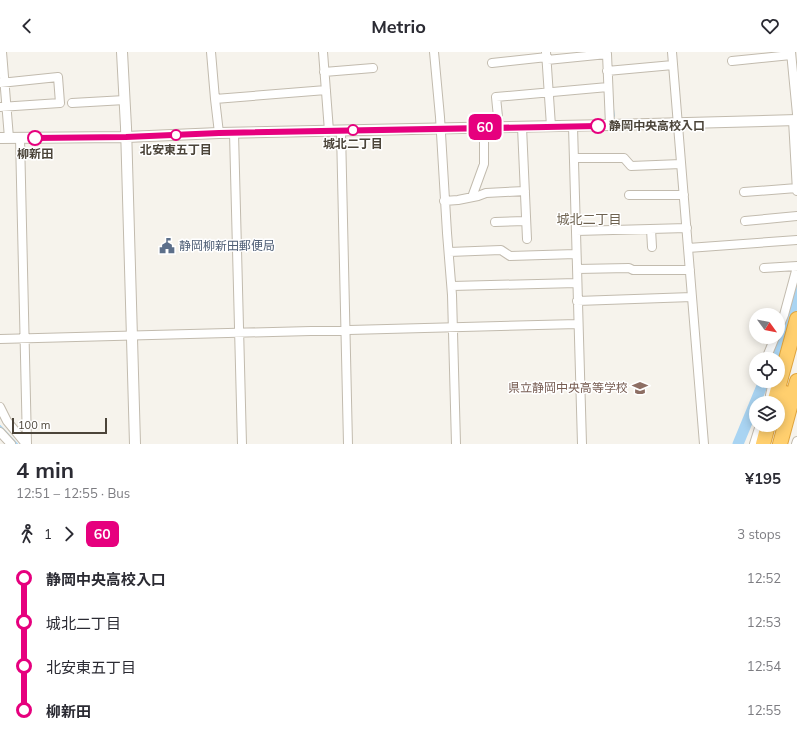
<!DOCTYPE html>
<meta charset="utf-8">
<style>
:root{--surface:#fff;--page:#f2f2f3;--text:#2b2b33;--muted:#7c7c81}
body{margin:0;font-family:Mulish,"Noto Sans JP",sans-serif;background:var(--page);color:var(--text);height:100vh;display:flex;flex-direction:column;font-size:15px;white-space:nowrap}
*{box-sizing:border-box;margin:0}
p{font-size:13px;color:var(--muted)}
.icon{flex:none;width:22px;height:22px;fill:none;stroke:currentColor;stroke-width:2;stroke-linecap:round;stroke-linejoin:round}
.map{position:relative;height:392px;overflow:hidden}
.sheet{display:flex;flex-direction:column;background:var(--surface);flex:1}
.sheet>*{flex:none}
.badge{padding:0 8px;border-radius:6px;font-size:14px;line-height:26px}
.needle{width:26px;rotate:123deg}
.buttons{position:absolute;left:749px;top:256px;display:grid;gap:8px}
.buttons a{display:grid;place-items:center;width:36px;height:36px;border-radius:50%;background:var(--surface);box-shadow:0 2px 10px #0003;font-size:20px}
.scale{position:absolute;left:12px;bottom:10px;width:95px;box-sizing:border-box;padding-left:4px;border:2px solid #4b4439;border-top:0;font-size:11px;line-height:14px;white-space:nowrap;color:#4b4439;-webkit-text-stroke:3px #fff;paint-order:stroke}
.map>.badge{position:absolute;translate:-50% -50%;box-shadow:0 0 0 2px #fff}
.legs{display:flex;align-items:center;gap:6px;height:44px;padding:0 16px;font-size:13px}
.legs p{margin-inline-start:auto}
.summary{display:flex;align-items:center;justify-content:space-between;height:68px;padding:0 16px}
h1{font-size:22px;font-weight:700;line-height:30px}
ul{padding:0 16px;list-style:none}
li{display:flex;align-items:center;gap:14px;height:44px;font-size:15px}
li i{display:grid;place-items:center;width:6px;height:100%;margin:0 5px;background:currentColor}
li i::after{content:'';width:10px;height:10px;margin:-5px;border:3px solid;border-radius:50%;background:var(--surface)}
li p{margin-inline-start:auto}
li:first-child i{background:linear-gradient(#0000 50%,currentColor 0)}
li:last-child i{background:linear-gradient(currentColor 50%,#0000 0)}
header{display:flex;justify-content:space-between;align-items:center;height:52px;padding:0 16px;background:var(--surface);font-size:18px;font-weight:700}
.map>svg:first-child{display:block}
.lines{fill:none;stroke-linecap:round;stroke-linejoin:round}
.stream{stroke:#a9d4f2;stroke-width:2}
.river{stroke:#a9d4f2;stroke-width:11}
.minor-casing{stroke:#c2bbae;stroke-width:10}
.tertiary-casing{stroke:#c2bbae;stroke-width:12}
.motorway-casing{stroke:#e0a43c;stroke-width:16}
.minor{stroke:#fff;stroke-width:8}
.tertiary{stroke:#fff;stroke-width:10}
.motorway{stroke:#ffcf6e;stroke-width:14}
.line-1-casing{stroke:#fff;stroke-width:9}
.line-1{stroke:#e6007e;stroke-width:6}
.stop-1-dot{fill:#fff;stroke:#e6007e;stroke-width:2}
.labels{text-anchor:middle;stroke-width:3;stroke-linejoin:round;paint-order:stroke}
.stop-label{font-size:12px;font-weight:bold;fill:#4b4439;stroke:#fff}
.service-label{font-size:12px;fill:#4e5e75;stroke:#fff;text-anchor:start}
.education-label{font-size:12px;fill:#785e54;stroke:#fff;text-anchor:end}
.neighbourhood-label{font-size:13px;fill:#6e6250;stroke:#fff}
</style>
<header><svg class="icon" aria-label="back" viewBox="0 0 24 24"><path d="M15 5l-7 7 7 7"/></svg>Metrio<svg class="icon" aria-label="heart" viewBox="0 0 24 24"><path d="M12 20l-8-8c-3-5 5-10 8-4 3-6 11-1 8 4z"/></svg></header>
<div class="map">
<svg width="797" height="392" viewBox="0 0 797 392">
<rect width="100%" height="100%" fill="#f6f3ec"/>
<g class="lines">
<path class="stream" d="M613 57 614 64
M0 374 17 392"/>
<path class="river" d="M773 307 788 270 797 237
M738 392 764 329"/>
<defs>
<path id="minor" d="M2 0 9 86
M211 0 215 47 219 81
M323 0 329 79
M434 0 440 65 447 181 452 243 456 392
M546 0 551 74
M672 0 704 392
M791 0 797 62
M547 8 607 2 610 73
M732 9 791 3
M492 11 547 5
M607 19 673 13
M324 20 373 16
M0 31 58 25 60 51 0 55
M215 47 326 38
M72 51 125 48
M793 68 797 139
M573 74 582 392
M499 75 496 45 608 35
M522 75 527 187
M341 79 348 392
M234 81 242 392
M20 86 27 392
M575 106H624L631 114 681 112
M744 140 797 136
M629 143H684
M472 145 484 112V75
M444 149 458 148 478 144 486 141 525 139
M745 169 797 164
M495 170 526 169
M651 177 652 195
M576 179 687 176
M688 196 797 188
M449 200 501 198 510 204 576 202
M764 216 797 214
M577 217 629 216 633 218H690
M452 234 577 231
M577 249 692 245
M778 277 784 263 797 215
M0 287 578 272
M766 307 775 285
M770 329 772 334 770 343
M0 355 7 369 26 392
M0 380 11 392
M754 392 760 373
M796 392 797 389"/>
<path id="tertiary" d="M122 0 126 75 135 392
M0 86 126 85 219 81 610 73 797 68"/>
<path id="motorway" d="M774 351 797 267
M778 365 785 341
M763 392 768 373
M780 392 797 329"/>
</defs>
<use href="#minor" class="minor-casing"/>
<use href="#tertiary" class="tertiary-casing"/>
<use href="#motorway" class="motorway-casing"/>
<use href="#minor" class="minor"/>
<use href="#tertiary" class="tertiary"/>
<use href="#motorway" class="motorway"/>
</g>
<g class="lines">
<defs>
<path id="line-1" d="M35 86 126 85 219 81 598 74"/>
</defs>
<use href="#line-1" class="line-1-casing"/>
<use href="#line-1" class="line-1"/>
</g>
<defs>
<symbol id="civic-bare" viewBox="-9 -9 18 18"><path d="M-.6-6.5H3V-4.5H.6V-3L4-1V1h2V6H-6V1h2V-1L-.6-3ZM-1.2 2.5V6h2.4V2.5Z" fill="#5c6f8a" stroke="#fff" stroke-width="2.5" paint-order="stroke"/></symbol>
<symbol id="school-bare" viewBox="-9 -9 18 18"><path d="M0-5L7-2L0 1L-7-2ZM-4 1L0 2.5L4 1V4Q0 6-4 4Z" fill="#8d6e63" stroke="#fff" stroke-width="2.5" paint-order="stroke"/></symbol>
</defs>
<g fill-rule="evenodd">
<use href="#civic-bare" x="156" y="183" width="22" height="22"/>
<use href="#school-bare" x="629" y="325" width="22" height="22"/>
</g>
<g class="stop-1-dot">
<circle cx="598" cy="74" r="7"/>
<circle cx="353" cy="78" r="5"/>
<circle cx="176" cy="83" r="5"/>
<circle cx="35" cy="86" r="7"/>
</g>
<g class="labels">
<g class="stop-label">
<text x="609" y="78" text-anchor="start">静岡中央高校入口</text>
<text x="353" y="96">城北二丁目</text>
<text x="176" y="102">北安東五丁目</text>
<text x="35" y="106">柳新田</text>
</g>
<g class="service-label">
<text x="179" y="198">静岡柳新田郵便局</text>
</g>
<g class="education-label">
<text x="628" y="340">県立静岡中央高等学校</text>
</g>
<g class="neighbourhood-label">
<text x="589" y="172">城北二丁目</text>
</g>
</g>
</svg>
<div class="buttons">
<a><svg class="needle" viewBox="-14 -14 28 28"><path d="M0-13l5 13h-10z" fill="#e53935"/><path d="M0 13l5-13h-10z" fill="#7c7c81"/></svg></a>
<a><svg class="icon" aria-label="locate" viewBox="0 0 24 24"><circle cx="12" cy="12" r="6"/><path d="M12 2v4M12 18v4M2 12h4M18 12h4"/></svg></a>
<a><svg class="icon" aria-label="layers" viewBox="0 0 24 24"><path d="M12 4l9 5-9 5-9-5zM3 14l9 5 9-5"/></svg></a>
</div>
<div class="scale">100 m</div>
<b class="badge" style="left:485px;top:75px;background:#e6007e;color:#fff">60</b>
</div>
<section class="sheet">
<div class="summary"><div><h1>4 min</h1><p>12:51 – 12:55 · Bus</p></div><b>¥195</b></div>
<div class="legs"><svg class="icon" aria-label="walk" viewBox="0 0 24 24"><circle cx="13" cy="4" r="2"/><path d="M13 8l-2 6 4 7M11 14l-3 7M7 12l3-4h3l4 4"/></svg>1<svg class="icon" aria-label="forward" viewBox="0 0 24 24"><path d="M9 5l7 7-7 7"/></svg><b class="badge" style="background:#e6007e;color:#fff">60</b><p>3 stops</p></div>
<ul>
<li><i style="color:#e6007e"></i><b>静岡中央高校入口</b><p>12:52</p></li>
<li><i style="color:#e6007e"></i><span>城北二丁目</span><p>12:53</p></li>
<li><i style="color:#e6007e"></i><span>北安東五丁目</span><p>12:54</p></li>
<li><i style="color:#e6007e"></i><b>柳新田</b><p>12:55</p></li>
</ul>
</section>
